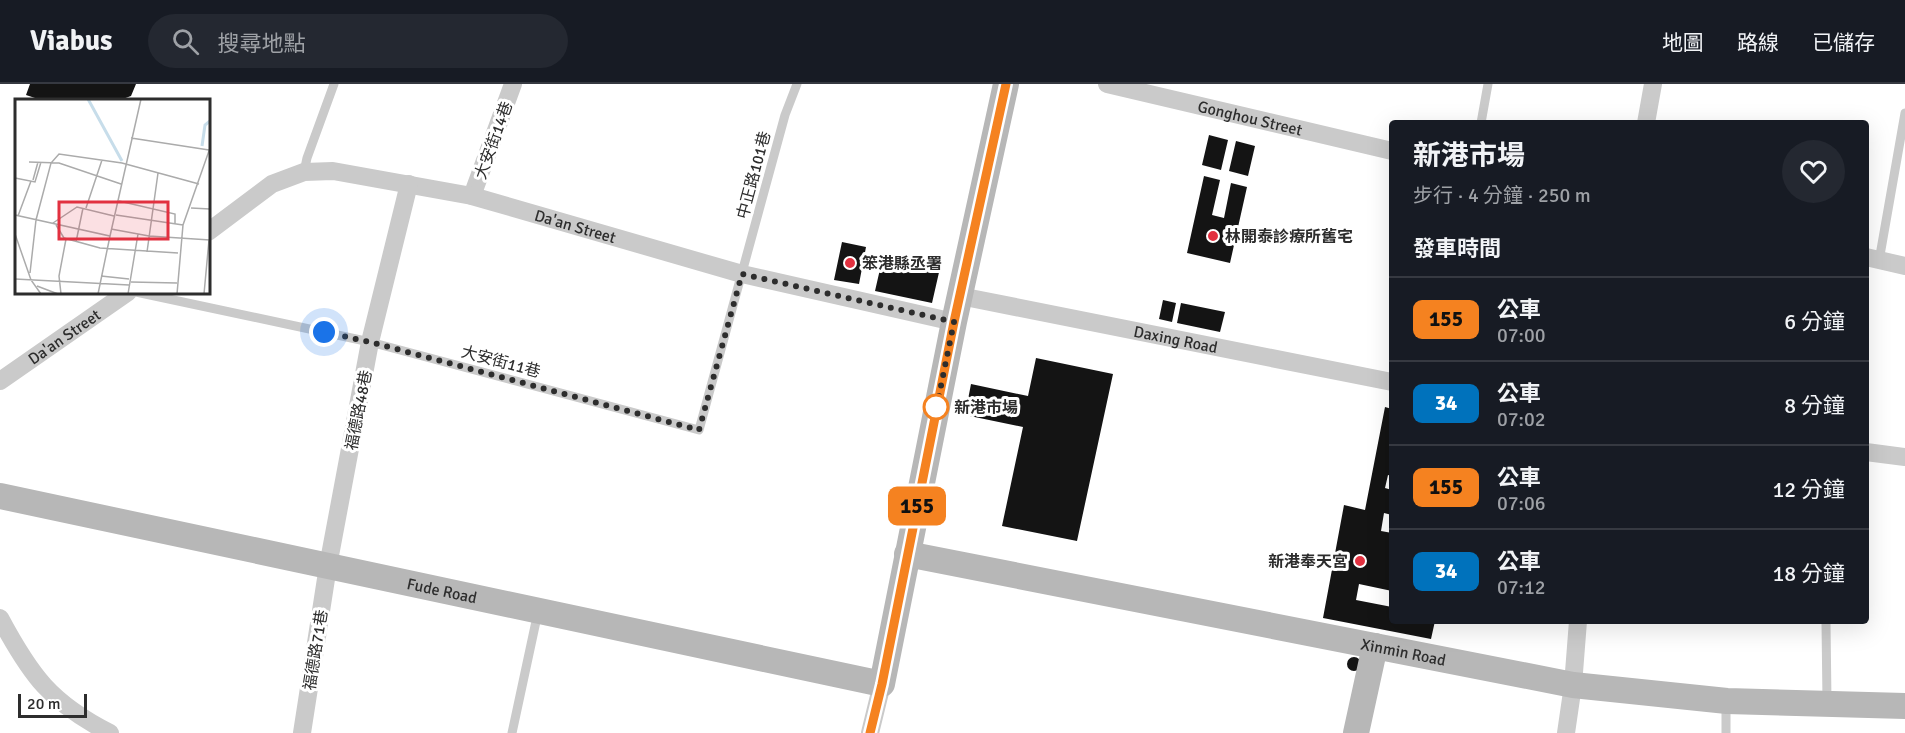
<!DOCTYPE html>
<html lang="zh-TW">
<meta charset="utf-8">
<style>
:root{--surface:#171b24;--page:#242831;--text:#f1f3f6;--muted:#9ea1a6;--line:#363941}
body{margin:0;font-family:Signika,"Noto Sans TC",sans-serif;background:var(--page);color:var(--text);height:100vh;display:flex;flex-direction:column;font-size:22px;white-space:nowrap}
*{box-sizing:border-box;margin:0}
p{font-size:20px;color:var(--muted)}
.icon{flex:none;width:33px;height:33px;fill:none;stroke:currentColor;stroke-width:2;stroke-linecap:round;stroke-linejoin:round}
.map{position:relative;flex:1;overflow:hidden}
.details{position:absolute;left:1389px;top:36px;width:480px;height:504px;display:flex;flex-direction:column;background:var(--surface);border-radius:6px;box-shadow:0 6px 24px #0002}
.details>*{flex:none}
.badge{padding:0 12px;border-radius:9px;font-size:21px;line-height:39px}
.scale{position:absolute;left:18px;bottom:15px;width:69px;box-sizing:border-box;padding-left:6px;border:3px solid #2d2d2d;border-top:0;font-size:16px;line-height:21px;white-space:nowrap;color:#2d2d2d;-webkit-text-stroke:4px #fff;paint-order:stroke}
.you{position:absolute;width:30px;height:30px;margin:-15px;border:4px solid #fff;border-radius:50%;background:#1a73e8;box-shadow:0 0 0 9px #1a73e833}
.map>.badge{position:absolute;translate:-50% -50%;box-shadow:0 0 0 3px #fff}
h2{padding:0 24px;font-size:22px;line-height:54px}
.round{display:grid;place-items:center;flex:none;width:63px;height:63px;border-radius:32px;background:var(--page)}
.head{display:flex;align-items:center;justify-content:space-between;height:102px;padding:0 24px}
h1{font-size:28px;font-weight:700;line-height:45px}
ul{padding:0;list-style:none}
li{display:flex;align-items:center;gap:18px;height:84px;padding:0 24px;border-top:2px solid var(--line)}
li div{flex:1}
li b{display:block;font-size:22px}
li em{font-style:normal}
li .badge{min-width:66px;font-weight:700;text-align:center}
header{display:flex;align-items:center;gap:36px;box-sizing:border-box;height:84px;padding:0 30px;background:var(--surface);border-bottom:2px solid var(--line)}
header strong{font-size:28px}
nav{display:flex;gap:33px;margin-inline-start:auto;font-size:21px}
.search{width:420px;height:54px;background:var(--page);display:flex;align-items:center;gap:15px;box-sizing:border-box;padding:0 21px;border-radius:33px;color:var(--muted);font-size:22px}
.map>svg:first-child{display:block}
.building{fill:#141414}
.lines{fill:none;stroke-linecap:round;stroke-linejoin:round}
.lane{stroke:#cacaca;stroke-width:9}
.street{stroke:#cacaca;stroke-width:18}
.secondary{stroke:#b7b7b7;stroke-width:26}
.line-casing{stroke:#fff;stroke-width:14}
.line{stroke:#f58220;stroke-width:9}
.walk{stroke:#2d2d2d;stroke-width:6;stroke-dasharray:0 10.8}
.poi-dot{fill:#e23140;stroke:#fff;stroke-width:2}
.stop-dot{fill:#fff;stroke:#f58220;stroke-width:3}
.labels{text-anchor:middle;stroke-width:6;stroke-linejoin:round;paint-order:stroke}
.street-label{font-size:16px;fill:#2d2d2d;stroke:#fff}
.poi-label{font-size:16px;font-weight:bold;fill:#2d2d2d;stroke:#fff;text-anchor:start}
.stop-label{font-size:16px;font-weight:bold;fill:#2d2d2d;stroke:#fff;text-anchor:start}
.inset-river{fill:none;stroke:#c7ddea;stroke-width:3}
.inset-road{fill:none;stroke:#ababab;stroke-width:1.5}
.view{fill:#e23140;fill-opacity:0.15;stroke:#e23140;stroke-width:3}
.inset-edge{fill:none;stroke:#2d2d2d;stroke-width:3}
</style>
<header>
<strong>Viabus</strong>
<div class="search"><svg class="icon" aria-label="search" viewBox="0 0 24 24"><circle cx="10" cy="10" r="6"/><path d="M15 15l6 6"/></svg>搜尋地點</div>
<nav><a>地圖</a><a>路線</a><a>已儲存</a></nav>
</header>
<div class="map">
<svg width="1905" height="649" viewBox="0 0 1905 649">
<rect width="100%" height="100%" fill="#fff"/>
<path class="building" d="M30 0H136L131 12 120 16H41L26 11Z
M1209 51 1228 56 1221 86 1202 81Z
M1236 57 1255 62 1248 92 1229 87Z
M1204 92 1220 96 1212 131 1224 134 1231 99 1247 103 1230 179 1187 169Z
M842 158 866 163 859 200 834 196Z
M883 172 940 184 932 219 875 207Z
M1163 216 1176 219 1172 238 1159 235Z
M1181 219 1225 228 1220 248 1177 239Z
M1036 274 1113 290 1077 457 1002 442 1023 343 965 331 971 300 1028 312Z
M1385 323 1392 325V392L1388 391 1385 404 1392 406V431L1384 429 1381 447 1392 449V507L1359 500 1356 516 1392 523V537H1435L1431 555 1323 534 1344 421 1365 426Z
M1347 580a7 7 0 1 1 14 0a7 7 0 1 1-14 0Z"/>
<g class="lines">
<path class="lane" d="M1481 39 1488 0
M304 88 307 74 334 0
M1879 177 1905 29
M136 208 370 258 699 346 785 31 797 0
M1826 539 1827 617
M512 649 538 528
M1726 649V620"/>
<g class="street">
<path id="s1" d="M1107 0 1392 67"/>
<path d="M1646 39 1653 0"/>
<path d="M472 112 513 0"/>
<path id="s2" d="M208 148 272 100 304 88 333 87 472 112 742 190 954 238"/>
<path d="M1866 173 1905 182"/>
<path id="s3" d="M960 212 1392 298"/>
<path id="s4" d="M0 297 128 208"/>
<path d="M1866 368 1905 373"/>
<path d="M0 534C31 592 51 619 110 649"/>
<path d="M302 649 328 482 370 258 409 100"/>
<path d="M870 649 882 600"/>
<path d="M1566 649 1573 601 1578 537"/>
</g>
<g class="secondary">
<path id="s5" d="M0 412 882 600 954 238 1006 0"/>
<path id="s6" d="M907 470 1573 601 1727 617 1905 622"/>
<path d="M1356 649 1375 562"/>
</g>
</g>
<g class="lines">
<defs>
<path id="line" d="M870 649 882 600 954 238 1006 0"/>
</defs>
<use href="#line" class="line-casing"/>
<use href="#line" class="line"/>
<path class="walk" d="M324 248 370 258 699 346 742 190 954 238 935 331 936 323"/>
</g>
<g class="poi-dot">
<circle cx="1213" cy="152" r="6"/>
<circle cx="850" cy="179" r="6"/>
<circle cx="1360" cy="477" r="6"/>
</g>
<circle class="stop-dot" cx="936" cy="323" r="12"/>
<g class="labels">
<g class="street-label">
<text dy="6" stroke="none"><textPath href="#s1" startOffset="147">Gonghou Street</textPath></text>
<text transform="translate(493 56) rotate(-70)" y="6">大安街14巷</text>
<text transform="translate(753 91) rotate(-75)" y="6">中正路101巷</text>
<text dy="6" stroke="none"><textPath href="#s2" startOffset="392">Da'an Street</textPath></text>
<text dy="6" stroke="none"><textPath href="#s4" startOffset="78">Da'an Street</textPath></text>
<text dy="6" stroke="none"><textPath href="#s3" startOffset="220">Daxing Road</textPath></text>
<text transform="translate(501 277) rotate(15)" y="6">大安街11巷</text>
<text transform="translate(358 326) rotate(-79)" y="6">福德路48巷</text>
<text dy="6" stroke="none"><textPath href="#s5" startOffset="452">Fude Road</textPath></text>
<text transform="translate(315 566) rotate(-81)" y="6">福德路71巷</text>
<text dy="6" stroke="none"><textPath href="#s6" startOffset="506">Xinmin Road</textPath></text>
</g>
<g class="poi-label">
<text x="1225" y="158">林開泰診療所舊宅</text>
<text x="862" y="185">笨港縣丞署</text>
<text x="1348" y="483" text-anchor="end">新港奉天宮</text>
</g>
<g class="stop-label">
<text x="954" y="329">新港市場</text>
</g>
</g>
<g transform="translate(15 15)">
<rect width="195" height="195" fill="#fff"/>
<path class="inset-river" d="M73 0 107 62M187 47 190 26 195 22"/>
<path class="inset-road" d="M116 39 194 51M14 63 44 64 106 85M0 79 20 83 26 63M18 81 23 63M104 102 160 115V125M71 109 87 61M176 109 195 110M0 116 95 137 126 0M101 116 168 126M3 117 16 82M38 124 62 108 99 117M41 126 49 139 85 149 163 154M96 130 134 137 195 141M0 135 16 181 26 195M61 143 68 109M132 153 143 74M15 174 21 121 36 64 44 55 107 64 184 85M86 177 114 180M0 180 114 186M116 183 162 184M22 187 43 195M46 195 44 177 51 140M83 195 95 137M113 195 123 135M162 195 168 126 195 49M189 195 194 141"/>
<path class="view" d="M44 103H153V140H44Z"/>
<rect width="195" height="195" class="inset-edge"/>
</g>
</svg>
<div class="scale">20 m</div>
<div class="you" style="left:324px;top:248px"></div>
<b class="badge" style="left:917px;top:422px;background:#f58220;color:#111">155</b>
<section class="details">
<div class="head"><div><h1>新港市場</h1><p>步行 · 4 分鐘 · 250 m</p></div><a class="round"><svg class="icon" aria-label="heart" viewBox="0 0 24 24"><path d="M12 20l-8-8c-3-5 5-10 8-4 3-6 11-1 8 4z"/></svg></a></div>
<h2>發車時間</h2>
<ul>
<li><span class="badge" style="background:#f58220;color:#111">155</span><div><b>公車</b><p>07:00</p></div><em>6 分鐘</em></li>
<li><span class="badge" style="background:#0072bc;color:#fff">34</span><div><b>公車</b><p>07:02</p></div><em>8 分鐘</em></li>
<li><span class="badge" style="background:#f58220;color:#111">155</span><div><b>公車</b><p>07:06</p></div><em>12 分鐘</em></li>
<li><span class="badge" style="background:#0072bc;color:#fff">34</span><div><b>公車</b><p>07:12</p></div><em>18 分鐘</em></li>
</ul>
</section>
</div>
